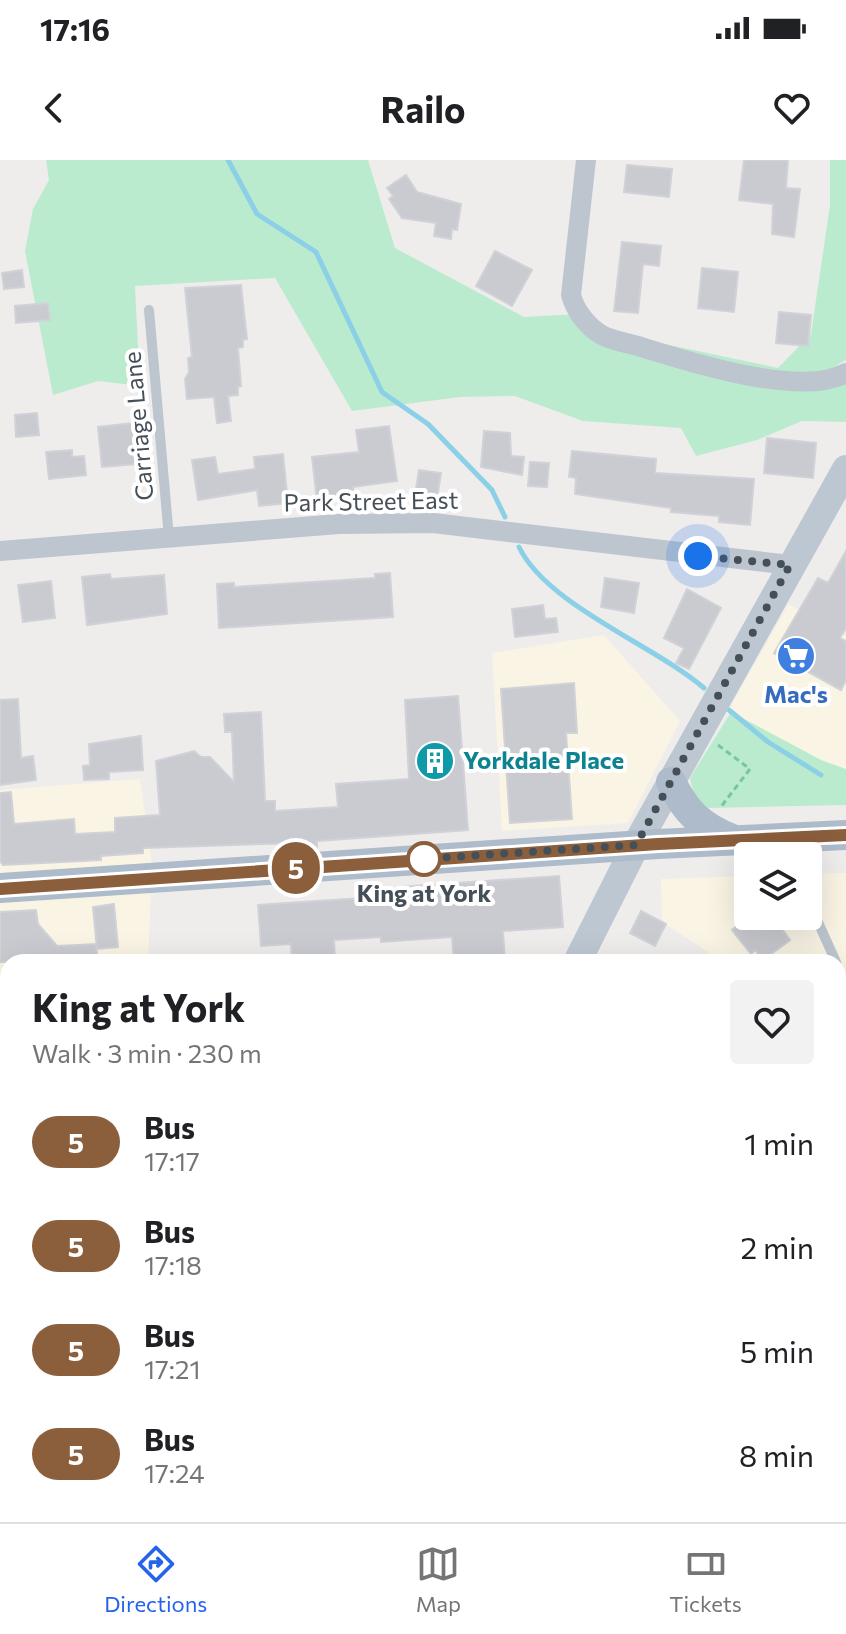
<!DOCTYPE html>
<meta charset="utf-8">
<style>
:root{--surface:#fff;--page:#f2f2f2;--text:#202124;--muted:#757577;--line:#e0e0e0;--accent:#2563eb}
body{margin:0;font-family:Commissioner,sans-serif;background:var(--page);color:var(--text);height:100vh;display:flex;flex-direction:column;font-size:30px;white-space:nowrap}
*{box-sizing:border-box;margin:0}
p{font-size:26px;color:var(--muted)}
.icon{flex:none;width:44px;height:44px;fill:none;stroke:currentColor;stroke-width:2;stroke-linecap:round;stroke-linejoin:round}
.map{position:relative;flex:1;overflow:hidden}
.drawer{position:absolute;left:0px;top:794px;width:846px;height:568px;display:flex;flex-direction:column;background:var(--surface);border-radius:24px 24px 0 0;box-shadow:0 8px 32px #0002}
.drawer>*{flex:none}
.badge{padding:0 16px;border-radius:26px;font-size:28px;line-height:52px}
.fabs{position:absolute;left:734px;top:682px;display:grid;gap:16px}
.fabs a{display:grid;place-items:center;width:88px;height:88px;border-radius:8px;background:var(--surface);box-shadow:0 8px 32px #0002;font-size:40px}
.you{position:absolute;width:40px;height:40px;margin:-20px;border:6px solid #fff;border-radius:50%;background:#1a73e8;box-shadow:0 0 0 12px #1a73e833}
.map>.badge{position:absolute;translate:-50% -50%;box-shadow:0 0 0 4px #fff}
.round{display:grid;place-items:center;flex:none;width:84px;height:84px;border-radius:8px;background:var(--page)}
.head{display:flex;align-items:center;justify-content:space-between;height:136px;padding:0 32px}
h1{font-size:38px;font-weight:700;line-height:60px}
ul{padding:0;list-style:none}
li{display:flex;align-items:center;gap:24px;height:104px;padding:0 32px}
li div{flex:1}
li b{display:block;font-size:30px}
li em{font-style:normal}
li .badge{min-width:88px;font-weight:700;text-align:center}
.status{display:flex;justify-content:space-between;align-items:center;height:56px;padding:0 40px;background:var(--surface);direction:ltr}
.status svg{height:22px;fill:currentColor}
header{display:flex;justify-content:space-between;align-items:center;height:104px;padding:0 32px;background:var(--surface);font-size:36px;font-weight:700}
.tabs{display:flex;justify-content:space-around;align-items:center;height:112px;border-top:2px solid var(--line);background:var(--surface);font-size:22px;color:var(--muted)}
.tabs a{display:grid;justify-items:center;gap:4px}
.tabs .active{color:var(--accent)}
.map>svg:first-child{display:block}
.commercial{fill:#faf4e5}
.green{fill:#bbebcf}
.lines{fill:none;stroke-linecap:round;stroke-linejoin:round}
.stream{stroke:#8bd0e6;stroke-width:5}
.building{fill:#c9cbd1;stroke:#d0d2d7;stroke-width:2}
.path{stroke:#76c7a1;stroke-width:3;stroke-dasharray:6 4;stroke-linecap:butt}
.lane{stroke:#bdc6ce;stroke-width:10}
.street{stroke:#bdc6ce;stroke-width:20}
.secondary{stroke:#bdc7d2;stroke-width:28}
.primary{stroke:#adbbca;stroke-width:30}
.line-casing{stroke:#fff;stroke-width:18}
.line{stroke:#8b5e3c;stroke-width:12}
.walk{stroke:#454f58;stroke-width:8;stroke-dasharray:0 14.4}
.stop-dot{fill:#fff;stroke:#8b5e3c;stroke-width:4}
.labels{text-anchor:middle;stroke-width:8;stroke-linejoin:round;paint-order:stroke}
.street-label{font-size:24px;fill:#454f58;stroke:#fff}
.shop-label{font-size:24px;font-weight:bold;fill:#366cbe;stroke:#fff}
.culture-label{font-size:24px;font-weight:bold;fill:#0d838f;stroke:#fff;text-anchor:start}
.stop-label{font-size:24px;font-weight:bold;fill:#454f58;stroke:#fff}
</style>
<div class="status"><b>17:16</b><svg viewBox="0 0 49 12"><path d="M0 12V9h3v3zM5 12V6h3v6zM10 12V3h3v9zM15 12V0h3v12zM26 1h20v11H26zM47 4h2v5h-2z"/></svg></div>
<header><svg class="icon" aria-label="back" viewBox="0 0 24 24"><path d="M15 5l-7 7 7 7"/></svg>Railo<svg class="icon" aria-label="heart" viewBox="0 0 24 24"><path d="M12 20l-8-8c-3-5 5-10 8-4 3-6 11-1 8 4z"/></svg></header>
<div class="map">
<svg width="846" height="1362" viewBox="0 0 846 1362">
<rect width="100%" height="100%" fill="#efecec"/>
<path class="commercial" d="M789 444 846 476V640L729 549Z
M604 475 680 561 628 663 502 671 492 493Z
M140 619 152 704 148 802H8V890L0 882V630Z
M846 713V904L838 909V802H723L662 762 661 719 748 716V756H808V714Z"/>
<path class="green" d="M46 0H368L395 88 524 157 578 154 608 172 778 208 811 174 830 45V0H846V200L837 205 846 216V262L802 261 757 280 696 296 681 268 583 261 515 236 460 237 352 251 275 118 135 126 140 226 98 221 53 235 25 91 33 49 49 20Z
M731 552 821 600 846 609V645L708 648 695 640 690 618Z"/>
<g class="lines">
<path class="stream" d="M228 0 257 54 316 92 382 232 428 264 492 330 505 357
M519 387C547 445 654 485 704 528
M729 550 768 582 821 615"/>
</g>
<path class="building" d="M744 0H788L786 28 800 29 794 77 772 74 773 44 739 40Z
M627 5 672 9 669 37 624 32Z
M406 15 417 32 461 44 457 70 452 69 451 79 434 76 436 63 402 58 389 39 393 36 387 28Z
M622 82 661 86 659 106 643 104 638 153 614 151Z
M495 91 532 110 512 146 476 126Z
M702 108 738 112 734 152 698 148Z
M22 110 24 127 4 129 2 113Z
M241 125 247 179 243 180V187L238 188 241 226 238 227V235L228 236 231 261 217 263 214 237 187 239 185 219 189 212 188 198 192 197 185 128Z
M48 143 50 160 16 163 15 146Z
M779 152 811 155 808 186 776 183Z
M37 253 39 275 16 277 15 255Z
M133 263 137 304 102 307 98 267Z
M389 266 397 321 353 327 354 337 317 341 312 297 359 292 356 270Z
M484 271 510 273 511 296 524 297 522 315 481 307Z
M767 278 816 283 813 318 764 313Z
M72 290V297L84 296 86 315 49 319 46 292Z
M572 291 656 299 655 313 754 319 750 365 719 362V356L671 352V348L575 334 576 318 569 317Z
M283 294 288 343 259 346 257 330 198 340 192 300 215 297 218 314 255 309 254 297Z
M530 302 549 303 547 327 528 326Z
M419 310 441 313 437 339 415 336Z
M846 391V468L840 478 846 481V520L841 530 774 493 818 418 828 423Z
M390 413 393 457 219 468 217 424 234 423V427L375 418V414Z
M110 414 111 419 164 415 167 454 87 465 82 417Z
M605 418 639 423 634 453 601 447Z
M51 421 55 458 23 462 18 425Z
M687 429 721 448 689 509 676 503 684 488 664 478Z
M543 445 545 459 556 458 558 472 515 477 512 449Z
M574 523 577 573H566L572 659 510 663 501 529Z
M458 536 468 670 317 681V688L296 689 295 683 143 688V693L101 696V700L3 705 0 701V633L11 632 14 664 74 659 75 674 115 672V658L160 655 156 601 194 591 201 597H210L234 622 232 572H225L224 554 261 552 265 641H275V651L338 647 336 624 409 619 405 540Z
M18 539 21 598 33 596 36 620 0 625V540Z
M141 576 143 610 109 612V619L84 620 83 606 90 605 89 584Z
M559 716 563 767 503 771 505 802H454L452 777 381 782V777L334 780 335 802H292L291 784 261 786 258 745 378 737V730L413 726Z
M114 744 118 787 97 789 93 747Z
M36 750 38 764 57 786 96 784 98 802H0V752Z
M641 751 666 764 655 786 630 773Z
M749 756H799L782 769 790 780 763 800 755 790 751 794 732 770Z"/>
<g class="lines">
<path class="path" d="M718 585 750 609 720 648"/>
<path class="lane" d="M149 150 169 378
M808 740 836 802
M838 818 846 834
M0 952 8 945
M790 1354 795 1362"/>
<path class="street" d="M586 0 571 135C575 150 586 165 600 174 611 181 629 183 641 187 689 202 802 238 846 213
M0 391 339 364 433 363 790 405
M838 930 846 925
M253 1354 270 1362
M71 1362 75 1354"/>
<path class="secondary" d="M577 802 636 685 846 309
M0 841 8 850
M0 1236 8 1240
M838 1261 846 1256
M435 1354 440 1362
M660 1362 674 1354"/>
<path class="primary" d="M671 622C686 652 700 666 732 679
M0 728 658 684 846 675"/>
</g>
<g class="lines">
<defs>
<path id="line" d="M0 729 658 684 846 675"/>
</defs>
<use href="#line" class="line-casing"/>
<use href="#line" class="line"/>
<path class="walk" d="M424 699H421L636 685 790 405 698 396"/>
</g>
<defs>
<symbol id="supermarket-disc" viewBox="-11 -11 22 22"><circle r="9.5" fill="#3f7fe0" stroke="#fff"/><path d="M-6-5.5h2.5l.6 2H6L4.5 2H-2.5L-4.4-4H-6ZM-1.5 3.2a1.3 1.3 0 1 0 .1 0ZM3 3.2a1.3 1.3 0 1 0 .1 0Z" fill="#fff"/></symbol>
<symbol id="building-disc" viewBox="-11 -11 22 22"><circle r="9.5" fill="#0f9aa8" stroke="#fff"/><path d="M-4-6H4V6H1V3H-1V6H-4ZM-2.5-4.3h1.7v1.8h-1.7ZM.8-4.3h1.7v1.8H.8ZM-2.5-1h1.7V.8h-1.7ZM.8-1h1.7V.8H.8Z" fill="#fff"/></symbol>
</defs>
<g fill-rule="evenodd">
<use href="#supermarket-disc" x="774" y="474" width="44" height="44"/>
<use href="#building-disc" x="413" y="579" width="44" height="44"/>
</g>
<circle class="stop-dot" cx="424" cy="699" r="16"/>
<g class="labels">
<g class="street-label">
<text transform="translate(139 266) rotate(-95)" y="8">Carriage Lane</text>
<text transform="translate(371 342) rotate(-1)" y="8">Park Street East</text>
</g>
<g class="shop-label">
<text x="796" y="543">Mac's</text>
</g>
<g class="culture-label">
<text x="463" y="609">Yorkdale Place</text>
</g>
<g class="stop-label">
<text x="424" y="742">King at York</text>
</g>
</g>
</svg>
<div class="fabs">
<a><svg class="icon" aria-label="layers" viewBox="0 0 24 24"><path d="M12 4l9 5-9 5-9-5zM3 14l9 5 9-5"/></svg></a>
</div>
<div class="you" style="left:698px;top:396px"></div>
<b class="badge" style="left:296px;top:708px;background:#8b5e3c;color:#fff">5</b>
<section class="drawer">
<div class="head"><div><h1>King at York</h1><p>Walk · 3 min · 230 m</p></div><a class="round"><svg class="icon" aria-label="heart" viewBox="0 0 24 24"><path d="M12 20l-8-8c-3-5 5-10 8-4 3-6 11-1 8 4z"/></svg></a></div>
<ul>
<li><span class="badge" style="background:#8b5e3c;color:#fff">5</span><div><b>Bus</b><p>17:17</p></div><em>1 min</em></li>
<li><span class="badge" style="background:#8b5e3c;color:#fff">5</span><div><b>Bus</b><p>17:18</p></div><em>2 min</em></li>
<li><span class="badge" style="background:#8b5e3c;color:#fff">5</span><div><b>Bus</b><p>17:21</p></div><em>5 min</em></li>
<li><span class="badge" style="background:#8b5e3c;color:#fff">5</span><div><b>Bus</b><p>17:24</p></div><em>8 min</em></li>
</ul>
</section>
</div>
<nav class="tabs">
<a class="active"><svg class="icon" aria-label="directions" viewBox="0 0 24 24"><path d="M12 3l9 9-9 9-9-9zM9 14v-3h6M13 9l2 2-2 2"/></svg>Directions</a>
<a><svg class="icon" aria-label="map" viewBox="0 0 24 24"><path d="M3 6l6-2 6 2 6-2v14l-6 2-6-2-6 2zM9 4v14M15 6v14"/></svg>Map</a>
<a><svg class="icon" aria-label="tickets" viewBox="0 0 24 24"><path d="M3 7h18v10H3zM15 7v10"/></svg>Tickets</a>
</nav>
